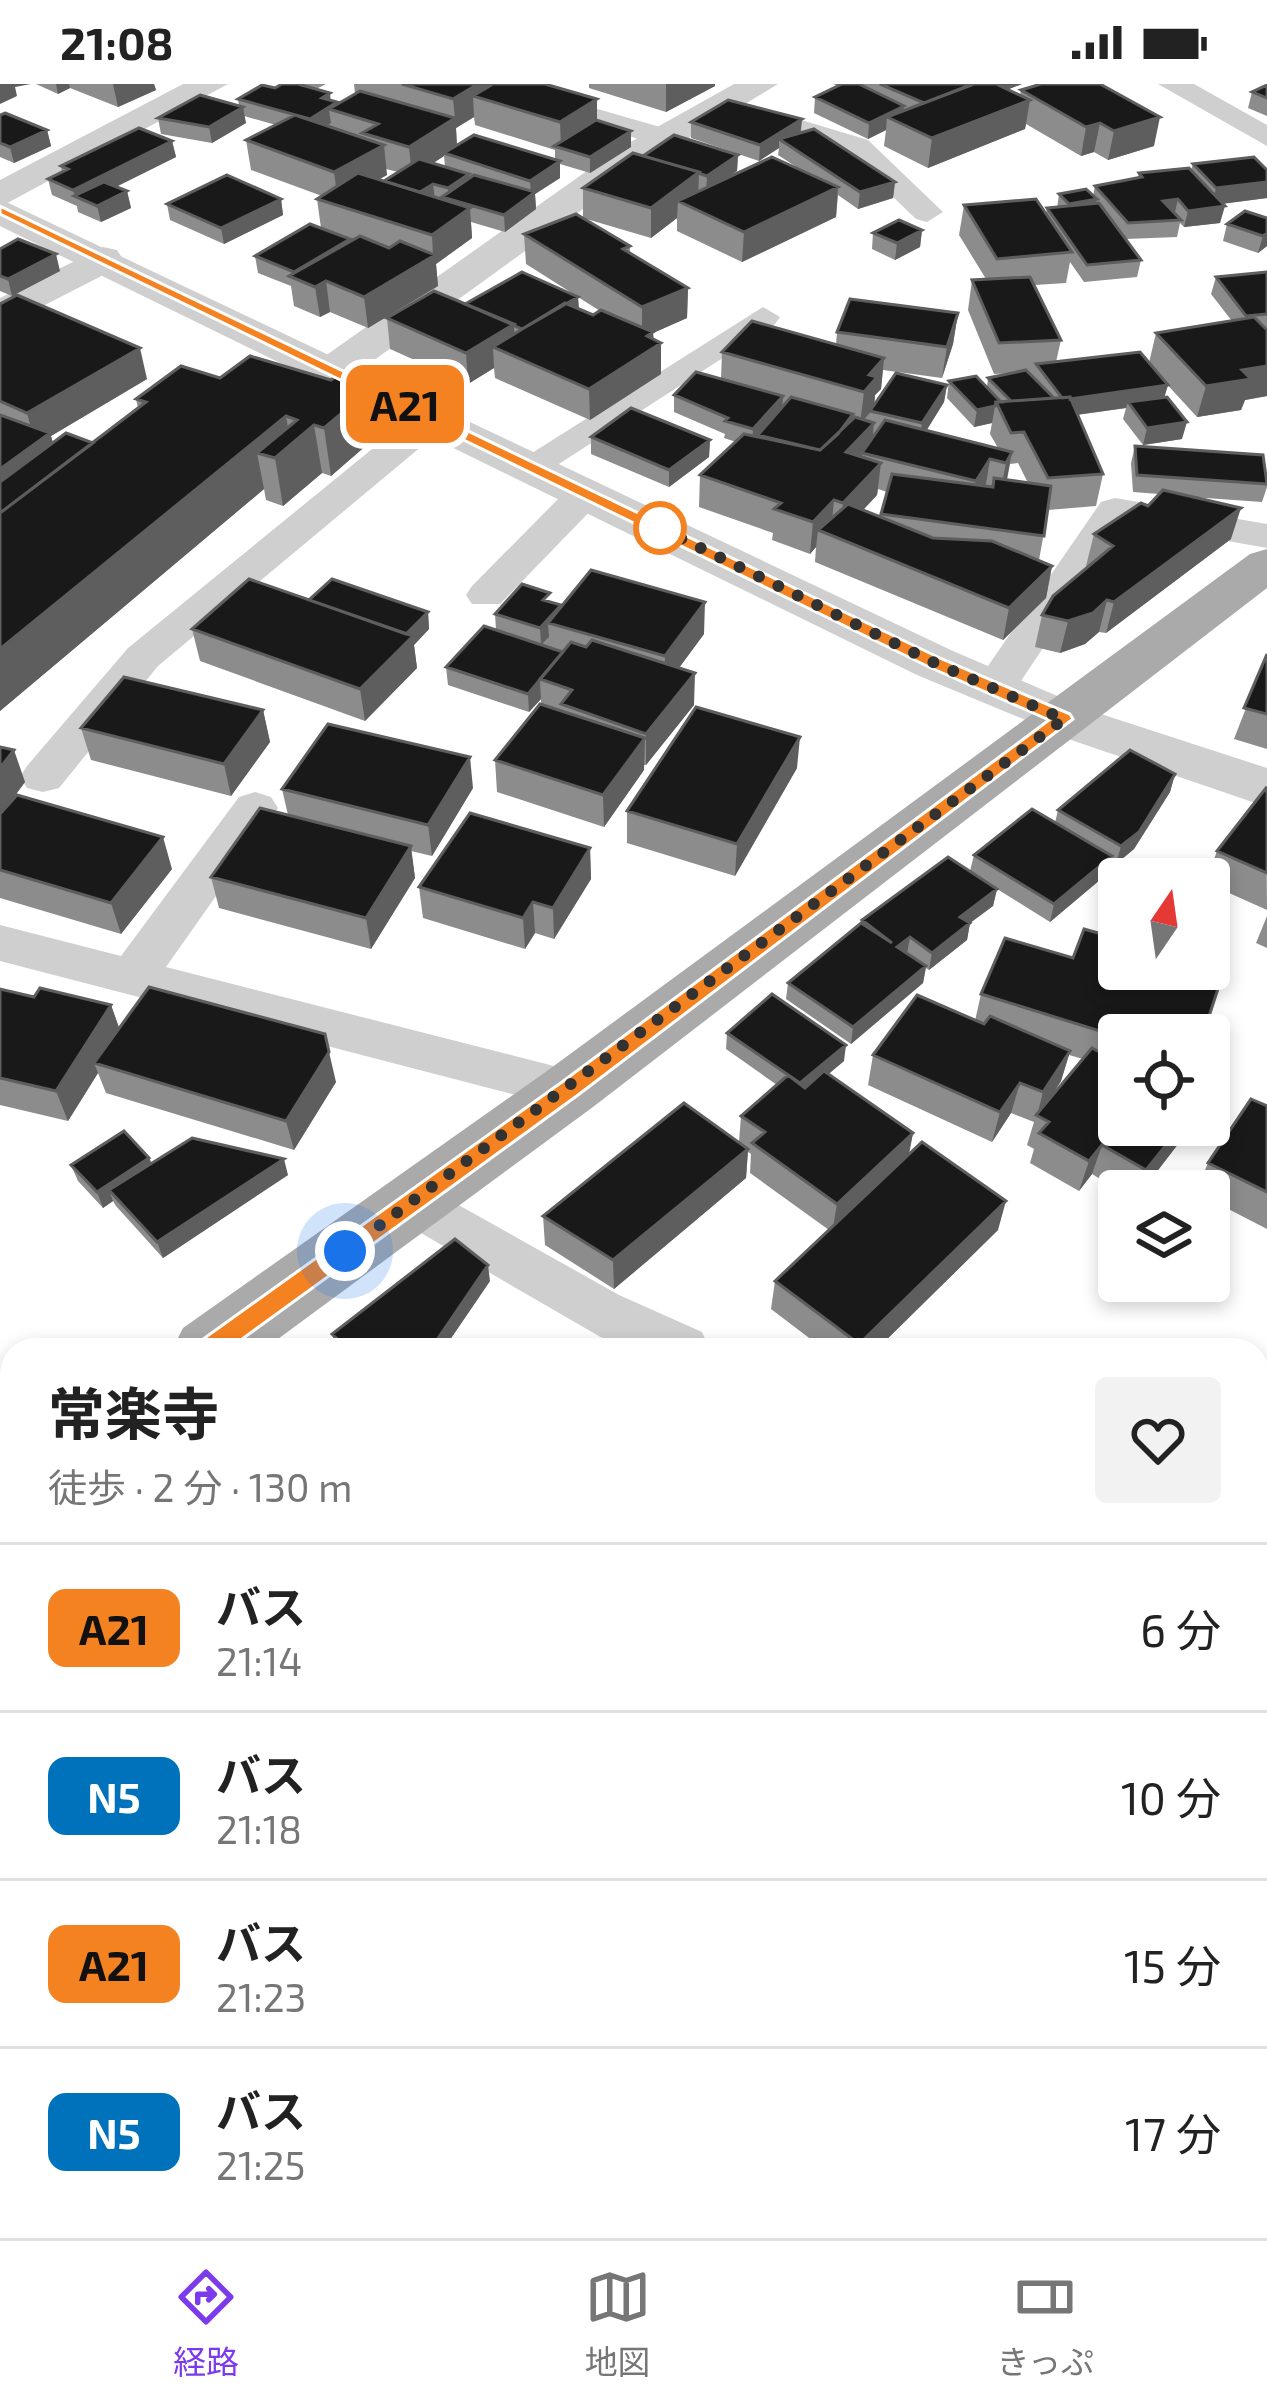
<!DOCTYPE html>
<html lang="ja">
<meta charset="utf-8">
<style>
:root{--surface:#fff;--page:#f2f2f2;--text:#222;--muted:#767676;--line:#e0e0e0;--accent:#7c3aed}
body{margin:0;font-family:"Exo 2","Noto Sans JP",sans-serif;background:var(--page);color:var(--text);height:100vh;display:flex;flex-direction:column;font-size:45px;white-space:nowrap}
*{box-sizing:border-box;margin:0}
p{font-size:39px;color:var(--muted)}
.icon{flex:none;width:66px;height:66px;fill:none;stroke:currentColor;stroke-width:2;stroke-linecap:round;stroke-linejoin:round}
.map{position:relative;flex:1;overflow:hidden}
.details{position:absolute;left:0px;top:1254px;width:1269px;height:900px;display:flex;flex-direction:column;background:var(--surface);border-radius:36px 36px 0 0;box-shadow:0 6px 18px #0003}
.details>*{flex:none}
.badge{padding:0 24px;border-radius:18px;font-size:42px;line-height:78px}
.needle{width:78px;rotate:13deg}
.buttons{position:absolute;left:1098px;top:774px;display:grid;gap:24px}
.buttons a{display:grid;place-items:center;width:132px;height:132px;border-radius:12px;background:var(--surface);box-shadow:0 6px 18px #0003;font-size:60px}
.you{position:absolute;width:60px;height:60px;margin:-30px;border:9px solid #fff;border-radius:50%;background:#1a73e8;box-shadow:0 0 0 18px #1a73e833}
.map>.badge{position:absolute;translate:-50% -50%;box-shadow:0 0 0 6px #fff}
.round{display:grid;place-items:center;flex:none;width:126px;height:126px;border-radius:12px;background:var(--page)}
.head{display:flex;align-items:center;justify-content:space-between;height:204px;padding:0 48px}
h1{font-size:57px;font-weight:700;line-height:90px}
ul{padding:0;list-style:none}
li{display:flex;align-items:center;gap:36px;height:168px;padding:0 48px;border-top:3px solid var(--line)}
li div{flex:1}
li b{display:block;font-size:45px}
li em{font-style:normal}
li .badge{min-width:132px;font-weight:700;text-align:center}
.status{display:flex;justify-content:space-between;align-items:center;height:84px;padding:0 60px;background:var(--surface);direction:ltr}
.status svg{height:33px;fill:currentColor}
.dock{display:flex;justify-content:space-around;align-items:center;height:168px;border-top:3px solid var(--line);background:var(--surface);font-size:33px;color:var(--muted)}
.dock a{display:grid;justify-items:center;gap:6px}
.dock .selected{color:var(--accent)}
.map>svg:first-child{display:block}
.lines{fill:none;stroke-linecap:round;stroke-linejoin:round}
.service{fill:#cfcfcf;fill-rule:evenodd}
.minor{fill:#cfcfcf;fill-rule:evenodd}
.tertiary{fill:#cfcfcf;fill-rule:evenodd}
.primary{fill:#aaa;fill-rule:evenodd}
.wall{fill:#8c8c8c;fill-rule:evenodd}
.shaded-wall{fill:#5e5e5e}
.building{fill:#191919;stroke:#5e5e5e;stroke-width:3}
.line{fill:#f58220;stroke:#fff;stroke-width:3}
.walk{stroke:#323232;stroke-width:12;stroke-dasharray:0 21.6}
.stop-dot{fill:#fff;stroke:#f58220;stroke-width:6}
</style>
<div class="status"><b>21:08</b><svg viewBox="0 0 49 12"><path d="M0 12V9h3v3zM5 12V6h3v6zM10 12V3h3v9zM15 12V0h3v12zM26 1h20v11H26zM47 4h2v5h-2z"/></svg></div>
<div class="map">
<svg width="1267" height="2154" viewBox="0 0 1267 2154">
<rect width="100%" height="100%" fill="#fff"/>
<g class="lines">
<path class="service" d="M1158 0H1194L1267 41V62Z
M549 11 674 47 678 53 663 62 539 26 534 20Z
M734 16 868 56 943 128 927 138 916 135 846 68 724 31 719 25 724 19Z
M763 223 780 233 775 240 545 389 532 392 513 381Z
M433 323 451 334 446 342 158 582 59 704 43 708 27 704 20 693 27 682 128 564 420 326Z
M587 396 606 408 601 416 500 520H472L466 511 472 502 573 400Z
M1115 414 1267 440V464L1126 439 1009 615H979L972 605 979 595 1101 418Z
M255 708 271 713 278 724 166 883 589 991 596 1005 589 1019 570 1025 0 877V841L121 872 239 713Z
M414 1096 619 1211 702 1248 710 1266H623L395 1134 387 1118 395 1102Z
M0 1290 12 1294V1348L0 1344Z
M0 1493 12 1498V1563L0 1558Z
M1257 1862 1267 1866V1940L1257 1935Z"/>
<path class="minor" d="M183 0H228L0 123V96Z
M734 0H778L644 81 348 295H318L311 286 318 277 618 65Z
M103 163 117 166 123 175 117 184 0 244V214Z
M1064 618 1267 684V723L1045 647 1037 635 1045 623Z"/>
<path class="tertiary" d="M0 115 953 567 1083 623 1091 635 1083 647 1064 652 917 591 0 142Z"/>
<path class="primary" d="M1267 465V504L593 1023 263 1266H172L183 1244 547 987 1250 470Z
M12 1373V1445L0 1450V1377Z"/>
</g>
<path class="wall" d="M36 0H154L156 6 118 23 70 4 58 10Z
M281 0H326L316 5 338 20 355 10 354 0H545L597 15V36L631 63 590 89 560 80V94L535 110 536 125 505 148 471 138 472 154 436 180 438 202 368 244 330 228 320 233 294 222 291 202 258 189 255 172 321 144 317 115 322 112 251 86 246 56 276 41 244 32 246 39 212 59 161 50 158 34 239 22 238 15 275 4ZM474 33 475 41 555 66V76L457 61 456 44ZM444 72 445 83 433 79ZM386 85 398 88 384 97 378 96 387 91Z
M589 0H715V2L666 28 589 4Z
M833 0H1022L1008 5 1020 11 1021 6 1154 62 1108 76 1094 68 1081 72 1026 40 1025 45 928 84 884 62 886 46 868 55 814 29 815 13 838 2Z
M1267 1V32L1248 24 1252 8Z
M0 31 47 46 51 62 14 79 0 73Z
M802 35 801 49 895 98 893 114 858 125 838 111 836 133 742 178 677 147V134L651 154 583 134V104L643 72 738 71 737 87 725 95 801 86 778 71 779 64 759 77 691 54V38Z
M172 57 176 73 116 103 127 107 131 124 101 138 78 128 77 122 52 111 48 95 62 88 61 82Z
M1193 80 1267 86V114L1222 120 1220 139 1184 143 1180 139 1177 153 1126 155 1141 176 1137 193 1084 198 1070 178 1066 199 1035 201 1061 256 1056 278 1149 279 1156 249 1232 237 1211 210 1216 193 1267 188V312L1245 316 1241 326 1197 333 1163 296 1168 301 1164 313 1182 355 1143 361 1123 335 1126 324 1077 331 1103 390 1096 422 1048 426 1039 476 1052 482 1046 514 1003 556 815 478 816 463 810 470 772 456 773 449 699 423 700 391 736 358 724 354 725 350 674 328V311L721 295 722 268 836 261 837 248 958 229 953 260 942 294 883 286 881 305 875 311 874 321 947 301 944 318 926 347 998 364 990 350 992 339 974 343 947 314 949 297 987 303 988 294 1013 289 994 290 968 226 972 196 986 195 959 151 964 121 1046 130 1047 124H1057L1059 110 1093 112 1095 102 1138 94 1139 89 1191 86ZM1018 379 1028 399 1007 396 1010 380ZM878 405 887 408 881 433 863 426 877 411Z
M281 115 283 131 224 160 170 136 167 120Z
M1267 134V162L1258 169 1223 157 1227 140Z
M922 146 920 163 895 176 872 165 873 149Z
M524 150 630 162V169L688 204 687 234 653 249 661 290 590 336 495 294 494 284 468 300 390 265 387 234 465 220 575 211 526 180ZM578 213 600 227 593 231 579 225Z
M0 165 60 187 12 212 0 207Z
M0 220 147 295 51 352 53 359H93L138 324 136 315 220 294 378 299 384 346 331 392 322 389 283 422 266 416 264 405 0 627Z
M591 353 710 356 709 373 669 403 591 370Z
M1135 362 1267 394V403L1262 418 1192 413 1231 455 1106 549 1099 548 1085 560 1060 569 1035 563 1042 531 1088 483 1086 482 1094 450 1148 422 1159 410 1133 408 1131 379Z
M309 516 428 528 429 545 414 561 417 584 365 637 200 577 192 545Z
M550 518 704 550 679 584 694 621 646 681H644V686L604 743 497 708 495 676 541 621V615L529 628 448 601 446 583 496 546 495 530Z
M1267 570V665L1234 655Z
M263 626 270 658 231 712 91 676 81 644Z
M0 663 25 698 5 725 172 785 121 850 0 814Z
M797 684 735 792 627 759V727Z
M1175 690 1170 708 1134 765 1116 780 1111 776 1107 790 1050 838 997 805 993 822 970 839 967 856 929 886 926 884 923 899 851 960 786 915 788 899 862 839V836L970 787 974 771 1055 739 1058 726Z
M473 704 432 772 411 767 415 794 371 865 219 824 211 793 288 731 282 705Z
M1266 704 1267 826 1209 800 1207 795 1217 767Z
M590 764 591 795 554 855 535 849 525 865 423 834 419 803Z
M1267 832V864L1256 859Z
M0 905 34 913 111 921 119 944 336 998 294 1066 106 1009 98 989 68 1037 0 1021Z
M981 910 1119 951V1041H1189L1185 1051 1142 1107H1120L1092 1090 1079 1107 1030 1079 1034 1065 1027 1061 1034 1038 1011 1029 992 1058 868 1001 873 971 975 937ZM1069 971 1083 975 1050 1014 1061 997Z
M727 949 844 977 828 990 913 1049 909 1071 998 1146 876 1266H825L771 1225 775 1197 829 1146 750 1089 751 1070 748 1068 746 1094 614 1205 545 1161 543 1132 739 1058 741 1032 777 1001 726 965Z
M1267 1022V1145L1209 1115V1107H1196L1208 1079Z
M149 1074 152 1079 288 1091 163 1174 116 1122 113 1117 103 1124 78 1097 71 1081Z
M490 1197 443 1266 336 1265 332 1250Z
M1257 1489 1267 1494V1707L1257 1701Z
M1267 1953V2128L1257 2122V2033L1266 2006 1260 2002 1257 2013V1982Z
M1130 2142H1220L1217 2154H1152Z"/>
<path class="shaded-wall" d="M0 0H31L15 3 17 12 0 20Z
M56 0H69L70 4 58 10Z
M113 0H154L156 6 118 23Z
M478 0H497L473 12 474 33 456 44 457 64 444 69V72L412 93 409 63 455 35 453 15Z
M666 0H715V2L666 28Z
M994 0H1022L992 12Z
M330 9 331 22 337 18 339 28 329 26 331 39 312 51 310 35 322 14Z
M597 15V44L561 64 560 38Z
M1030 16 1025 45 928 84 932 54Z
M904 22 902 37 887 33 886 46 868 55 869 39Z
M243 23 246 39 212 59 209 43Z
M1160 33 1154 62 1108 76 1114 47Z
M802 35 800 51 779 55V64L759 77 760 61Z
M1100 39 1094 68 1081 72 1086 43Z
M47 46 51 62 14 79 10 63Z
M631 47V63L590 89V73Z
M172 57 176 73 87 117 75 112 73 106Z
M384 61 387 91 338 118 334 88Z
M738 71 737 87 706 108 707 92Z
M560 77V94L535 110 536 125 505 148 504 131 531 111 530 97Z
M699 88 698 118 678 117 677 134 651 154V124Z
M469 90 470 106 449 115 448 104Z
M895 98 893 114 858 125 860 108Z
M1267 98V114L1212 121 1216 104Z
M433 100 435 116 413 113Z
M838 103 836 133 742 178 744 148Z
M127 107 131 124 101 138 97 122Z
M281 115 283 131 224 160 221 144Z
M1097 115 1093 132 1066 136 1069 120Z
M1178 115 1174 132 1163 117Z
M1225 122 1220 139 1184 143 1188 127Z
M470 124 472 154 436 180 438 202 368 244 364 213 433 172 432 151Z
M922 146 920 163 895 176 897 159Z
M1267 149V162L1258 169 1263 152Z
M56 170 60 187 12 212 8 195Z
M326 197 330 228 320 233 315 203Z
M688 204 687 234 653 249V264L661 259V290L590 336 589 305 642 253V223Z
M578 213 579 229 522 245Z
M958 229 953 260 942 294 947 263Z
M514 240 515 271 493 263 494 284 468 300 466 269Z
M140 264 147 295 51 352 59 380 0 405V385L35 359 27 329Z
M884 274 881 305 875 311 874 324 860 340 864 308 869 291Z
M1267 282V312L1245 316 1241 326 1197 333 1206 302 1242 286Z
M378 299 384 346 331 392 324 344Z
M947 301 944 318 920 357 922 339Z
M1168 301 1163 318H1128L1126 324 1060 333 1064 316Z
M783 312 782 329 752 362 753 345Z
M995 322 992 339 974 343 977 326Z
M286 332 291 361 314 341 322 389 283 422 275 374 257 369 264 405 0 627V565Z
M1187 338 1182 355 1143 361 1147 344Z
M874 339 871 371 862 369 860 381 846 368Z
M710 356 709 373 669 403V386Z
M1012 368 1006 399 1000 410 1006 379Z
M990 375 985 406 970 429 976 397Z
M881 379 877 411 840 451 843 419Z
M834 416 831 448 818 446 816 463 810 470 813 438Z
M1241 424 1231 455 1106 549 1114 518Z
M1052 482 1046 514 1003 556 1009 524Z
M1107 516 1099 548 1085 560 1060 569 1068 537Z
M705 518 704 550 664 604 665 572Z
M561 521V539H548L549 553 541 561 540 544Z
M428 528 429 545 414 561 417 584 365 637 360 605 398 557Z
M695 589 694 621 646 681V650Z
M540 597 541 615 529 628 528 610Z
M263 626 270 658 231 712 224 680Z
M800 653 797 684 735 792 737 760Z
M645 654 644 686 604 743 603 711Z
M14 666 25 698 0 732V684Z
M470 673 473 704 432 772 428 741Z
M1175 690 1170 708 1134 765 1116 780 1121 762Z
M163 753 172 785 121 850 111 819Z
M411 762 415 794 371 865 366 834Z
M590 764 591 795 554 855 553 824Z
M1112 772 1107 790 1050 838 1054 820Z
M997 805 993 822 970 839 967 856 929 886 932 869 960 833Z
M533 818 535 849 525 865 523 834Z
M910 853 907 870 897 863Z
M926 882 923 899 851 960 853 943Z
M111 921 122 952 94 979 98 989 68 1037 56 1007Z
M846 961 844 977 798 1016 800 999Z
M1070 967 1061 997 1038 1033 1037 1032 1043 1008Z
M329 968 336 998 294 1066 286 1037Z
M1020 999 1011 1029 992 1058 1000 1028Z
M1182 1041H1189L1185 1051 1142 1107H1138L1146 1086Z
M913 1049 907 1078 832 1149 837 1120Z
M1102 1061 1092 1090 1079 1107 1089 1077Z
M748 1065 746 1094 614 1205 613 1176Z
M149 1074 155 1090 109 1106 113 1117 103 1124 97 1108Z
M284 1075 288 1091 163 1174 157 1158Z
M1006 1117 998 1146 876 1266H858L859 1260Z
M488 1181 490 1197 443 1266H430Z
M0 2108 12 2117V2122L0 2114Z
M30 2142H47L52 2146 47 2154H22Z"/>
<path class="building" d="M282 0H298L330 9 322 14 337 18 310 35 238 15 262 1 275 4Z
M402 0H478L453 15Z
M493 0H545L597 15 560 38 473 12Z
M842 0H859L904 22 869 39 815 13Z
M880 0H967L970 1 924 19Z
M974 0H996L1030 16 932 54 887 33Z
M1041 0H1100L1160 33 1114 47 1100 39 1086 43 1021 6Z
M1267 1V14L1252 8Z
M360 7 455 34 409 63 362 49 378 40 329 25Z
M200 11 243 23 209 43 158 34Z
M728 16 802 35 760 61 691 38Z
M5 29 47 46 10 63 0 59V31Z
M295 31 384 61 334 88 246 56Z
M596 36 631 47 590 73 554 62Z
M139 44 172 57 73 106 48 95 68 85 61 82Z
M814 45 895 98 860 108 779 55Z
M474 51 560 77 530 97 444 69Z
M674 51 738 71 707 92 698 89 699 88 643 72Z
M633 69 699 88 651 124 583 104Z
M772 73 838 103 744 148 678 117Z
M1254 73 1267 86V98L1216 104 1193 80Z
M419 75 469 90 448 104 433 100 420 108 384 97Z
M1189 84 1225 122 1188 127 1178 115 1163 117 1181 136 1128 139 1095 102 1142 93 1139 89Z
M358 89 470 124 432 151 317 115Z
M227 91 281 115 221 144 167 120Z
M474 91 535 108 504 131 442 113Z
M104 98 127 107 97 122 74 112Z
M1086 105 1097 115 1069 120 1059 110Z
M1036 115 1072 168 997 175 964 121Z
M1099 119 1141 176 1087 181 1047 124Z
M1245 127 1267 134V149L1263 152 1227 140Z
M576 130 630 162 623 165 688 204 642 223 524 150Z
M899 136 922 146 897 159 873 149Z
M310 140 350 155 294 188 255 172Z
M360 152 389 164 400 157 435 171 364 213 326 197 315 203 289 192Z
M18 155 56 170 8 195 0 192V165Z
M522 188 578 213 522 245 465 220Z
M1267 188V230L1246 232 1216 193Z
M1030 193 1061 256 999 259 972 196Z
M434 207 514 240 466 269 387 234Z
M17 211 140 264 27 329 0 317V220Z
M850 215 958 229 947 263 837 248Z
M565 219 593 231 601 226 653 248 647 252 661 259 589 305 493 263Z
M1254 233 1267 246V282L1242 286 1251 295 1206 302 1156 249Z
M752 237 884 274 869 291 877 293 864 308 722 268Z
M1140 268 1168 301 1070 315V313L1062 314 1036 280Z
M250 272 331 296 341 288 378 299 324 344 314 341 275 374 257 369 297 336 286 332 0 565V429L146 318 136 315 181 282 220 294Z
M1026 286 1054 314 1011 317 988 294Z
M696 288 783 312 753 345 725 337 728 334 674 311Z
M896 289 947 301 922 339 870 327Z
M976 292 1001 318H996L995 322 977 326 949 297Z
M791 313 853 330 838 350 820 366 758 351Z
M1070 313 1103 390 1048 394 1024 348 1011 349 996 318Z
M1167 313 1187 338 1147 344 1128 318Z
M631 324 710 356 669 386 591 353Z
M0 331 50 349 0 385Z
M855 333 874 339 846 368 881 379 843 419 834 416 813 438 774 425 781 419 700 391 744 350 820 366Z
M885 336 1012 368 1006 379 990 375 976 397 862 369Z
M66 349 93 359 0 429V398Z
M1135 362 1263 371 1267 400 1137 391Z
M892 390 993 403 994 394 1051 402 1044 452 881 430Z
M1163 406 1241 424 1114 518 1107 516 1093 529 1068 537 1042 531 1053 512 1113 462 1094 450 1141 419 1148 422Z
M848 420 933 454 992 457 1052 482 1009 524 818 446Z
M591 486 705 518 665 572 548 539Z
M249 495 413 552 360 605 192 545Z
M332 495 428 528 406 550 309 516Z
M522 500 550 509 543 516 561 521 540 544 495 530Z
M484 542 563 568 528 610 446 583Z
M592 556 695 589 646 650 561 620 572 606 540 595 571 558 586 563Z
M1267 570V630L1244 624Z
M124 593 263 626 224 680 81 644Z
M540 620 645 654 603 711 495 676Z
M696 623 800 653 737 760 627 727Z
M328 640 470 673 428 741 282 705Z
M0 663 14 666 0 684Z
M1130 666 1175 690 1139 748 1121 762 1058 726Z
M1266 704 1267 705V789L1217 767Z
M17 711 163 753 111 819 0 786V730Z
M260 724 411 762 366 834 211 793Z
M1032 725 1112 772 1054 820 974 771Z
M470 729 590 764 553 824 533 818 523 834 419 803Z
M948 773 997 805 960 833 970 839 932 869 910 853 897 863 926 882 853 943 788 899 861 839 892 859 862 836Z
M1084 845 1119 855V885H1209V882L1224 886 1203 951H1119V953L981 910 1005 854 1073 874Z
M149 903 325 950 329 968 286 1037 94 979Z
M40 904 111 921 56 1007 0 994V905L34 913Z
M772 910 846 961 800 999 727 949Z
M917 911 984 940 990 932 1070 967 1043 1008 1020 999 1000 1028 873 971Z
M1092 964 1119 979V1041H1182L1146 1086 1102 1061 1089 1077 1039 1049 1049 1038 1036 1031Z
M824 987 913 1049 837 1120 752 1059 765 1048 741 1032 788 991 805 1004Z
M1251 1015 1267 1022V1108L1208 1079Z
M684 1019 748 1065 613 1176 543 1132Z
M124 1047 149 1074 97 1108 71 1081Z
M192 1054 284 1075 157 1158 109 1106Z
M922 1058 1006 1117 859 1260 775 1197Z
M455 1155 488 1181 430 1266H349L332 1250Z
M1257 1489 1267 1494V1677L1257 1672Z
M0 1791 12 1799V1969L0 1960Z
M1257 1984 1264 1988 1257 2013Z
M1267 2054V2107L1257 2102V2087Z
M0 2114 12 2122V2142H30L22 2154H0Z
M695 2142H927L925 2154H692Z
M1162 2142H1220L1217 2154H1184Z"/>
<path class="line" d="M0 122 942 575 1070 630 1073 635 578 1011 216 1274H199V1258L562 998 1049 636 929 583 0 130Z"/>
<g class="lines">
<path class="walk" d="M345 1167 1064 635 935 579 660 444"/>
</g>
<circle class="stop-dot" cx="660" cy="444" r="24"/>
</svg>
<div class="buttons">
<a><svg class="needle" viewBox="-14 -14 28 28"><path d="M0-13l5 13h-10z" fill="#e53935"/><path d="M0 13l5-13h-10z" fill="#767676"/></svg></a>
<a><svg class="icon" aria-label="locate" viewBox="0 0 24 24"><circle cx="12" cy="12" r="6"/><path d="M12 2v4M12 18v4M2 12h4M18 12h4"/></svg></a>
<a><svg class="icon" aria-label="layers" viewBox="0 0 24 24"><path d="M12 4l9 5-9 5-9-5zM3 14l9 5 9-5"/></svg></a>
</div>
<div class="you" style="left:345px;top:1167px"></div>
<b class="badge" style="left:405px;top:320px;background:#f58220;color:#111">A21</b>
<section class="details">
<div class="head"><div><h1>常楽寺</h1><p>徒歩 · 2 分 · 130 m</p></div><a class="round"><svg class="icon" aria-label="heart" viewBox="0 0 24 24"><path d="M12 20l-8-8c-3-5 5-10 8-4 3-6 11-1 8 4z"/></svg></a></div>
<ul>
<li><span class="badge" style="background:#f58220;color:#111">A21</span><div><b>バス</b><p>21:14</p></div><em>6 分</em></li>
<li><span class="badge" style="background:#0072bc;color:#fff">N5</span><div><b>バス</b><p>21:18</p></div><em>10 分</em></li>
<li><span class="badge" style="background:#f58220;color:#111">A21</span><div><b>バス</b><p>21:23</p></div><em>15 分</em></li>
<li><span class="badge" style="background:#0072bc;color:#fff">N5</span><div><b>バス</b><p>21:25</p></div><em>17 分</em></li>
</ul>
</section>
</div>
<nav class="dock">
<a class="selected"><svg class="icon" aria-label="directions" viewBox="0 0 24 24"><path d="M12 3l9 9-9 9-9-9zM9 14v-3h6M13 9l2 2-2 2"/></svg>経路</a>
<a><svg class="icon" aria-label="map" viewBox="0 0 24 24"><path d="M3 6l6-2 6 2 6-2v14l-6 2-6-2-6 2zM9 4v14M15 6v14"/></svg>地図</a>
<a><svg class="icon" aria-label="tickets" viewBox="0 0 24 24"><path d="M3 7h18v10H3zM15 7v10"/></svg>きっぷ</a>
</nav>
